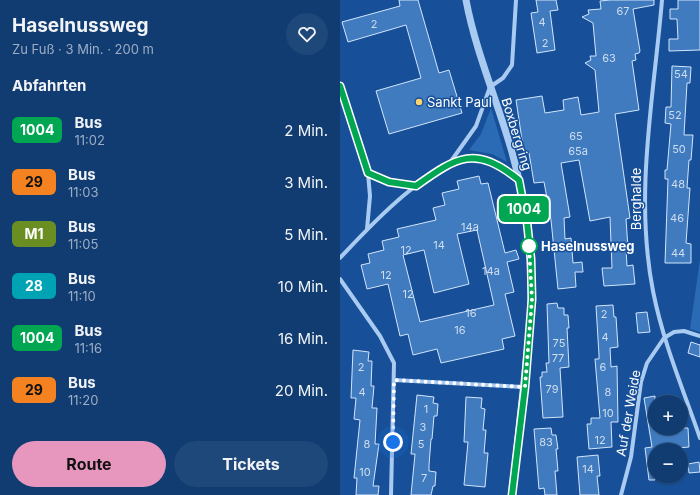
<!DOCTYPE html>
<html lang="de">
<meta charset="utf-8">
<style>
:root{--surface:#113c72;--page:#1e477a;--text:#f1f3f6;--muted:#9cadc4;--line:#305684;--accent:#e797bd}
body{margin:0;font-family:Inter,sans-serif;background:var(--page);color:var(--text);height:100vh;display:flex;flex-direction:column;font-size:15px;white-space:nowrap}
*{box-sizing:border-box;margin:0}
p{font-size:13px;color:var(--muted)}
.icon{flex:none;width:22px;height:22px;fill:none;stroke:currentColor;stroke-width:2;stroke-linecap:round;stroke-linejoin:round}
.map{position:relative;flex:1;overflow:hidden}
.panel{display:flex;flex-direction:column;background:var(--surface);width:340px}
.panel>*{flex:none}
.badge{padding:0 8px;border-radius:6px;font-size:14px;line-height:26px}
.tools{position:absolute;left:308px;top:395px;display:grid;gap:8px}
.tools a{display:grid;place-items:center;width:40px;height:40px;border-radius:50%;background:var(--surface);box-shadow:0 1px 3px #0004,0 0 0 1px var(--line);font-size:20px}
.you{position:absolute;width:20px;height:20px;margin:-10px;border:3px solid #fff;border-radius:50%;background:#1a73e8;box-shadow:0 0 0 6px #1a73e833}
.map>.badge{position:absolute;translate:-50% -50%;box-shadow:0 0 0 2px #fff}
h2{padding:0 12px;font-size:15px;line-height:36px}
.round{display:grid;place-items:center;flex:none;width:42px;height:42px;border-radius:21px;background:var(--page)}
.overview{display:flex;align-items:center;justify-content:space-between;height:68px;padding:0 12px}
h1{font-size:19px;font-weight:700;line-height:30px}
.button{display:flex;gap:8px;margin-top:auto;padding:8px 12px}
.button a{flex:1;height:46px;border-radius:24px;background:var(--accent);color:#111;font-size:16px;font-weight:700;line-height:46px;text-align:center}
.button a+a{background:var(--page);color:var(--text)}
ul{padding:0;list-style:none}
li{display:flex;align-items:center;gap:12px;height:52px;padding:0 12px}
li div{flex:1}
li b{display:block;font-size:15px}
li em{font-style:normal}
li .badge{min-width:44px;font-weight:700;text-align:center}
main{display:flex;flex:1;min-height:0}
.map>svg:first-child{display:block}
.green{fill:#2b6bb6}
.building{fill:#407abf;stroke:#d2e5fc;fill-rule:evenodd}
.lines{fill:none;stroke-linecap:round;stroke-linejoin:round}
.minor{stroke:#aacbf1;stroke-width:4}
.tertiary{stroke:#aacbf1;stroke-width:7}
.line-casing{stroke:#fff;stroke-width:9}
.line{stroke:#00a651;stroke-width:6}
.walk{stroke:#fff;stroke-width:4;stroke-dasharray:0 7.2}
.poi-dot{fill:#ffd36b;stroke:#175098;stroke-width:1.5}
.stop-dot{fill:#fff;stroke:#00a651;stroke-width:2}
.labels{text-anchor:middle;stroke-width:3;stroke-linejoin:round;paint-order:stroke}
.number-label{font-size:11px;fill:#cfdeef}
.poi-label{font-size:13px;fill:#fff;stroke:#175098;text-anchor:start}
.street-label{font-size:13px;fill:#fff;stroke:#175098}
.stop-label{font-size:13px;font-weight:bold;fill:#fff;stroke:#175098;text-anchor:start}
</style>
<main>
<section class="panel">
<div class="overview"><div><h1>Haselnussweg</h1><p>Zu Fuß · 3 Min. · 200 m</p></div><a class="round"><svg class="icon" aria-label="heart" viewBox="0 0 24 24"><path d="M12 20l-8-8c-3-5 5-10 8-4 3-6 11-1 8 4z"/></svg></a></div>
<h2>Abfahrten</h2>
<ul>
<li><span class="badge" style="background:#00a651;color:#fff">1004</span><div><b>Bus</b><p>11:02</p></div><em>2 Min.</em></li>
<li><span class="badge" style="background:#f58220;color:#111">29</span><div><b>Bus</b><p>11:03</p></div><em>3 Min.</em></li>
<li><span class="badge" style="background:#6b8e23;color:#fff">M1</span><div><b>Bus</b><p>11:05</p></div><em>5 Min.</em></li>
<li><span class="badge" style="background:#00a3b4;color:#fff">28</span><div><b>Bus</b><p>11:10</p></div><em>10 Min.</em></li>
<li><span class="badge" style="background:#00a651;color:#fff">1004</span><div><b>Bus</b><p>11:16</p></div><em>16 Min.</em></li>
<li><span class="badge" style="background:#f58220;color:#111">29</span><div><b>Bus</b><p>11:20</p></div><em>20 Min.</em></li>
</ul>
<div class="button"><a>Route</a><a>Tickets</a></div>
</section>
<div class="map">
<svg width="360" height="495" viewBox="0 0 360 495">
<rect width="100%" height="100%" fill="#175098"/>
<path class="green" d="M151 108 167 162 152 154 129 150 141 134Z
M360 260V332L350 329Z"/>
<path class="building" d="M59 0H78L99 73 109 70 122 113 49 134 36 91 81 78 66 25 8 42 2 22 60 6Z
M196 0H216L218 10 210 11 215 50 197 53 191 13 198 12Z
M270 0H314V5L293 9 300 51 299 53 295 54 296 60 292 61 299 110 275 114 290 218 286 219 288 248H286L287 266 293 265 295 284 264 286 262 268H272L270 217 250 221 239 160 221 163 230 217 224 218 225 239 231 238 233 263 242 262 243 272H235L236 287 218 289 211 220 204 182 194 183 189 153H184L176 100 202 96 205 113 224 110 223 100 238 97 241 115 259 112 255 70 245 63 251 60 250 56H256L253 23 242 17 249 14 248 10 261 9 260 1Z
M338 0H360V50L329 51V39H338L337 19H330V9H338Z
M332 66 351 67 350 83H347L344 135H353L351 160H349L347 188H350L346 243 351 244V263H325L328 179H325V170H327L331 124 325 123 326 107H331Z
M139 176 141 184 148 183 165 253 176 250 179 259 167 262 174 292 165 294 175 336 162 339 164 349 101 363 97 349 73 355 68 334 60 336 48 284 27 289 21 265 30 263 28 254 44 250 42 241 59 237 57 229 96 220 93 208 105 205 102 193 119 189 117 181ZM137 230 154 305 80 322 63 255 84 250 94 293 129 284 117 234Z
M217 303 218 308H224V315H228L229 328H227L229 367 220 368 223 417 203 418 200 377H202V372H207L206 363H209L207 304Z
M273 305 274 317H276L278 347 270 348 271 367 277 366 278 422H271L272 447 249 449 247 424H251V418H260L255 359H259V355L256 306Z
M307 312 310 332 298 333 296 313Z
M351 342 360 345V357L348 353Z
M13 350 29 352 28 361H32L31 386H34L32 408H37L35 444H39L33 486H39L38 495H16L17 478H14L20 420 14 419 16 398H11Z
M77 395 94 397 93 403 98 404 97 416H94L92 439H91L89 465V471L96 472 95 486H93L91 495H71L75 454H71Z
M315 396V428H348L349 447 315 450V480H309L305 448 312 447 304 398Z
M126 397 142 398 141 408 145 409 143 430H146L144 453H148L145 487 124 485 128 442H124Z
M211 428 212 435H216L218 449H216L218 471H215L217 495H205L204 488 199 489 194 429Z
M258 455 260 476H257L259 495H240L237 457Z
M359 462 360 472 349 473 348 464Z"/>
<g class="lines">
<path class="minor" d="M322 0C314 96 294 194 313 291 323 342 343 389 360 438
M0 86 28 173 30 196 27 229
M109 164 136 126 150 87 163 78 172 65 176 0
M28 173 49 182 76 186
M0 258C27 229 94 156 136 159 154 160 165 170 179 180
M0 279 40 336 54 363 51 495
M54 380 184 387
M281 495 291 457 301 382 307 363 324 338 334 332 344 331 360 336"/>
<path class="tertiary" d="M126 0C135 48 154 93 168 139 187 199 194 262 190 325L172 495"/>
</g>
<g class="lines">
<defs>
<path id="line" d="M0 86 28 173 49 182 76 186C118 156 135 145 179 180L187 222 191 259 192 299 185 387 172 495"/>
</defs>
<use href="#line" class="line-casing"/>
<use href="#line" class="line"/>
<path class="walk" d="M53 442 54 380 185 387 192 299 189 246"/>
</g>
<circle class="poi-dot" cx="79" cy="102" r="4"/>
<circle class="stop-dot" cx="189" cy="246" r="8"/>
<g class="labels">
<g class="number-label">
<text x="283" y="15">67</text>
<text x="202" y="26">4</text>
<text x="34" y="28">2</text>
<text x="205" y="47">2</text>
<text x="269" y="62">63</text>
<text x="341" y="78">54</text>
<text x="335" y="119">52</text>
<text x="236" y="140">65</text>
<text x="339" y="153">50</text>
<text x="238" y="155">65a</text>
<text x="338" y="188">48</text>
<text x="337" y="222">46</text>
<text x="130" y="231">14a</text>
<text x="99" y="249">14</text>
<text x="66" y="254">12</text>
<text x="338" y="257">44</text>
<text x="151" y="275">14a</text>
<text x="46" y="279">12</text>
<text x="68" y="298">12</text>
<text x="131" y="317">16</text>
<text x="264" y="318">2</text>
<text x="120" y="334">16</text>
<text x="265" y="341">4</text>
<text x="219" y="347">75</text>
<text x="218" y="362">77</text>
<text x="21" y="371">2</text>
<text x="263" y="371">6</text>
<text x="212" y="393">79</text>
<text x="22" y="396">4</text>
<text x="268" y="396">8</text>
<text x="86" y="413">1</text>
<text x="268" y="417">10</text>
<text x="83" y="431">3</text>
<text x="260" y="444">12</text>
<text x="206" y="446">83</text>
<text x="27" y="448">8</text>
<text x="81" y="448">5</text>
<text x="248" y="473">14</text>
<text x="25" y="476">10</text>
<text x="84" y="482">7</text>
</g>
<g class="poi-label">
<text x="87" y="107">Sankt Paul</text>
</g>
<g class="street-label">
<text transform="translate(177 134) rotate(73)" y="5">Boxbergring</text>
<text transform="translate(296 199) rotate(-90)" y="5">Berghalde</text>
<text transform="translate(288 413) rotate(-80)" y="5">Auf der Weide</text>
</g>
<g class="stop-label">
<text x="201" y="251">Haselnussweg</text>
</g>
</g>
</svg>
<div class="tools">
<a>+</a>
<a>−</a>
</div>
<div class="you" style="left:53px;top:442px"></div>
<b class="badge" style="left:184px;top:209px;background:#00a651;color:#fff">1004</b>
</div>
</main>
